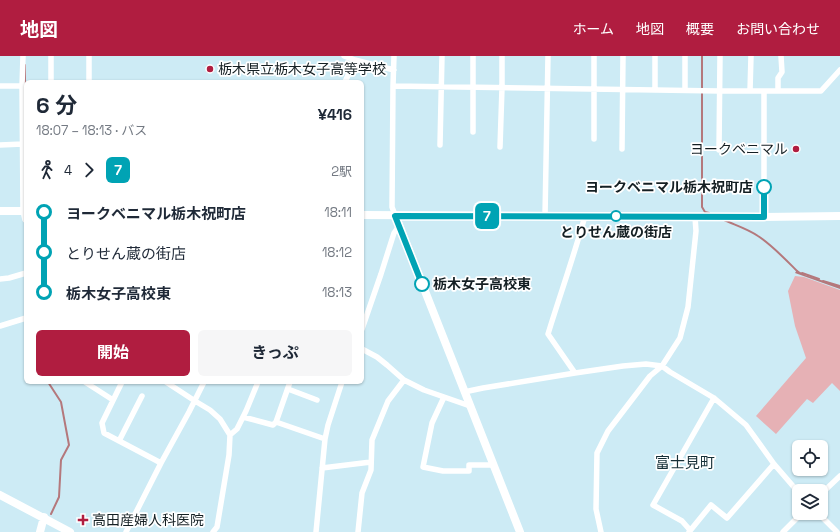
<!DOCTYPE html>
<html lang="ja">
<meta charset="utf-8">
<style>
:root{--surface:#fff;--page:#f6f6f7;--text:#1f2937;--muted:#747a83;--accent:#b01d40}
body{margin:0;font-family:"Space Grotesk","Noto Sans JP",sans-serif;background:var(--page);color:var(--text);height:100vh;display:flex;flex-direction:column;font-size:15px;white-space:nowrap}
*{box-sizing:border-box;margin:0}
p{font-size:13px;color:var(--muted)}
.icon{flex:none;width:22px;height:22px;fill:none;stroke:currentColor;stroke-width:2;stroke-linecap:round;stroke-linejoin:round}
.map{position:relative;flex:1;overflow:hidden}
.drawer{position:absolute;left:24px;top:24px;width:340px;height:304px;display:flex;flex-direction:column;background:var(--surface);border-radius:6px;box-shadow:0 1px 3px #0004}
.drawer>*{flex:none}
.badge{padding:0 8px;border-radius:6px;font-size:14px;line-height:26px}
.fabs{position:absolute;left:792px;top:384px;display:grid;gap:8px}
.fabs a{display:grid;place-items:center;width:36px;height:36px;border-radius:6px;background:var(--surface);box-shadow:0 1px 3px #0004;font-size:20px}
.map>.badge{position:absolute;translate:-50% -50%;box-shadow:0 0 0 2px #fff}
.legs{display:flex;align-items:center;gap:6px;height:44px;padding:0 12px;font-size:13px}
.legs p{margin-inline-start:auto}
.overview{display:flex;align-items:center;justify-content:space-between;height:68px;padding:0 12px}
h1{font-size:22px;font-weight:700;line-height:30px}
.primary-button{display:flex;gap:8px;margin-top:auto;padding:8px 12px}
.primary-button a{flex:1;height:46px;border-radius:6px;background:var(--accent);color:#fff;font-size:16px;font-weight:700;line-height:46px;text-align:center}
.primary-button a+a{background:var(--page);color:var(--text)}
ul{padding:0 12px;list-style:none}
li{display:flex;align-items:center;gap:14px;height:40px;font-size:15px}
li i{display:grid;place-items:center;width:6px;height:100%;margin:0 5px;background:currentColor}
li i::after{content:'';width:10px;height:10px;margin:-5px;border:3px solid;border-radius:50%;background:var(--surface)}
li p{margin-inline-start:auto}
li:first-child i{background:linear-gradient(#0000 50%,currentColor 0)}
li:last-child i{background:linear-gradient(currentColor 50%,#0000 0)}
header{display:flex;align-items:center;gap:24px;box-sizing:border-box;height:56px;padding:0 20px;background:var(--accent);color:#fff}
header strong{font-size:19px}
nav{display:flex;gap:22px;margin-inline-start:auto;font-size:14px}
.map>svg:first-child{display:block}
.green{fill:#e6b1b5}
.water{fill:#b4787c}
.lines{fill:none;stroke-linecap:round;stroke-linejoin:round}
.stream{stroke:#b4787c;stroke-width:2}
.street{stroke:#fff;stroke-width:5.5}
.secondary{stroke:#fff;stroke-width:8}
.line-1-casing{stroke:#fff;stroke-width:9}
.line-1{stroke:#00a3b4;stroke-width:6}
.poi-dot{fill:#b01d40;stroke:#fff;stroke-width:1.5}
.stop-1-dot{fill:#fff;stroke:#00a3b4;stroke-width:2}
.labels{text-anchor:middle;stroke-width:3.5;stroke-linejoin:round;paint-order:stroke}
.poi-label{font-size:14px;fill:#141f23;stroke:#fff;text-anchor:start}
.stop-label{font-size:14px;font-weight:bold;fill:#141f23;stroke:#fff;text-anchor:end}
.neighbourhood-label{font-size:15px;fill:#173038;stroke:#fff}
</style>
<header>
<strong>地図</strong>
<nav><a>ホーム</a><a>地図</a><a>概要</a><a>お問い合わせ</a></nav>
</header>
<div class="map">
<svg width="840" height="476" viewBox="0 0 840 476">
<rect width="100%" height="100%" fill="#cdebf5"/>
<path class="green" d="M795 220 804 221 840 234V335L832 327 813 347 807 343 776 378 756 360 806 302 795 270 788 235Z"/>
<path class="water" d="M797 214 805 219 840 230V233L795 217Z"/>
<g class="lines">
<path class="stream" d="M702 0V151L705 156 709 157
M25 103V9
M724 164C735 169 748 173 758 180 773 190 785 203 798 216
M802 217 819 223
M823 225 840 230
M48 326 61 346 69 389 61 404 59 441 51 458"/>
<path class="street" d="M344 0 355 4 394 14
M394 0 393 30 392 151 395 159
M473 0V76
M655 0V34
M51 26V0
M89 26V0
M345 26 355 4
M0 30H22L23 0
M26 30H22L23 155 25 164H26
M393 30 720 35H821L840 14
M685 34V0
M750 35 751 0
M778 35V22L782 16 781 0
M594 83V0
M0 89 23 88
M440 89 442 0
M500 91 502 32V0
M622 93 623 0
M719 94 720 0
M545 160 548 0
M764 161V35
M0 223 9 222 26 217
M0 270 26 262
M362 273 381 218 394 177 399 170
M362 293 377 301 387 309 404 324 424 334 470 350
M575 317 623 310 646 308 662 310 670 316 714 342 746 369 774 408 799 437
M85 326 113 344
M122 326 102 367 104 377 161 407
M166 326 195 345 210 354 220 363 230 379 229 399 217 471 213 476
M290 326 276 366 325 383
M288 333 317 344
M464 336 483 332 575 317 548 278C560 239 574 200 585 160
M444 341 432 367 423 411 443 415H469V409H493
M243 361 273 369 276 366
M230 379 237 373 246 355 258 326
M119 385 142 340
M322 412 371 406
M821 438 840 420
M818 457 837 476
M690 474 682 465 653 449 714 342
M126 476 161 407 189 356 204 326
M316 476 325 383 328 369 342 326
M358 476 362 437 371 414 372 384 388 345 404 324
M601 476 596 453 597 397 608 375 650 320 662 310 680 282 688 251 696 175 695 161
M689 476 711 449 727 462 774 408
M783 476 802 457"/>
<path class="secondary" d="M0 155H26
M362 159 764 161 840 160
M395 159 520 476
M0 439 70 476
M40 476 44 461"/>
</g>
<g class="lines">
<defs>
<path id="line-1" d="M422 228 395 160 764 161V131"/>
</defs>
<use href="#line-1" class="line-1-casing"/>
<use href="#line-1" class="line-1"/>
</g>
<g class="poi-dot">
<circle cx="210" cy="13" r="4"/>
<circle cx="796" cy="93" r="4"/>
<path d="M81 458h4v4h4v4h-4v4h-4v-4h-4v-4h4z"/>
</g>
<g class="stop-1-dot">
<circle cx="764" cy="131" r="7"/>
<circle cx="616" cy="160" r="5"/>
<circle cx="422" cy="228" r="7"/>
</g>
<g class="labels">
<g class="poi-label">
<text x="218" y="18">栃木県立栃木女子高等学校</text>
<text x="788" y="98" text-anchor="end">ヨークベニマル</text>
<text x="92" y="469">高田産婦人科医院</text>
</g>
<g class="stop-label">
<text x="753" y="136">ヨークベニマル栃木祝町店</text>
<text x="616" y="181" text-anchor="middle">とりせん蔵の街店</text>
<text x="433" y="233" text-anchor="start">栃木女子高校東</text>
</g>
<g class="neighbourhood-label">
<text x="685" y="412">富士見町</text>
</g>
</g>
</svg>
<div class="fabs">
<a><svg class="icon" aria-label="locate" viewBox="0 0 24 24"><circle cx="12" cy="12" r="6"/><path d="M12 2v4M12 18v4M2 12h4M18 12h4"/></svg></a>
<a><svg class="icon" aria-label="layers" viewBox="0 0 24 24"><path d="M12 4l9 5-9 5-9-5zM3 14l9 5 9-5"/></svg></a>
</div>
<b class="badge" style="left:487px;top:160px;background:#00a3b4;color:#fff">7</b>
<section class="drawer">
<div class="overview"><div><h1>6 分</h1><p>18:07 – 18:13 · バス</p></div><b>¥416</b></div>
<div class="legs"><svg class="icon" aria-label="walk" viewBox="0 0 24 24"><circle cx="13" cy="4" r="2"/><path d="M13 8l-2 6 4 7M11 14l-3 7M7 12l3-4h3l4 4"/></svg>4<svg class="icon" aria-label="forward" viewBox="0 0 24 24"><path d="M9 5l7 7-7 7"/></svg><b class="badge" style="background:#00a3b4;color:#fff">7</b><p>2駅</p></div>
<ul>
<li><i style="color:#00a3b4"></i><b>ヨークベニマル栃木祝町店</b><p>18:11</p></li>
<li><i style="color:#00a3b4"></i><span>とりせん蔵の街店</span><p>18:12</p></li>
<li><i style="color:#00a3b4"></i><b>栃木女子高校東</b><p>18:13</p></li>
</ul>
<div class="primary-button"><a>開始</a><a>きっぷ</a></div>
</section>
</div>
